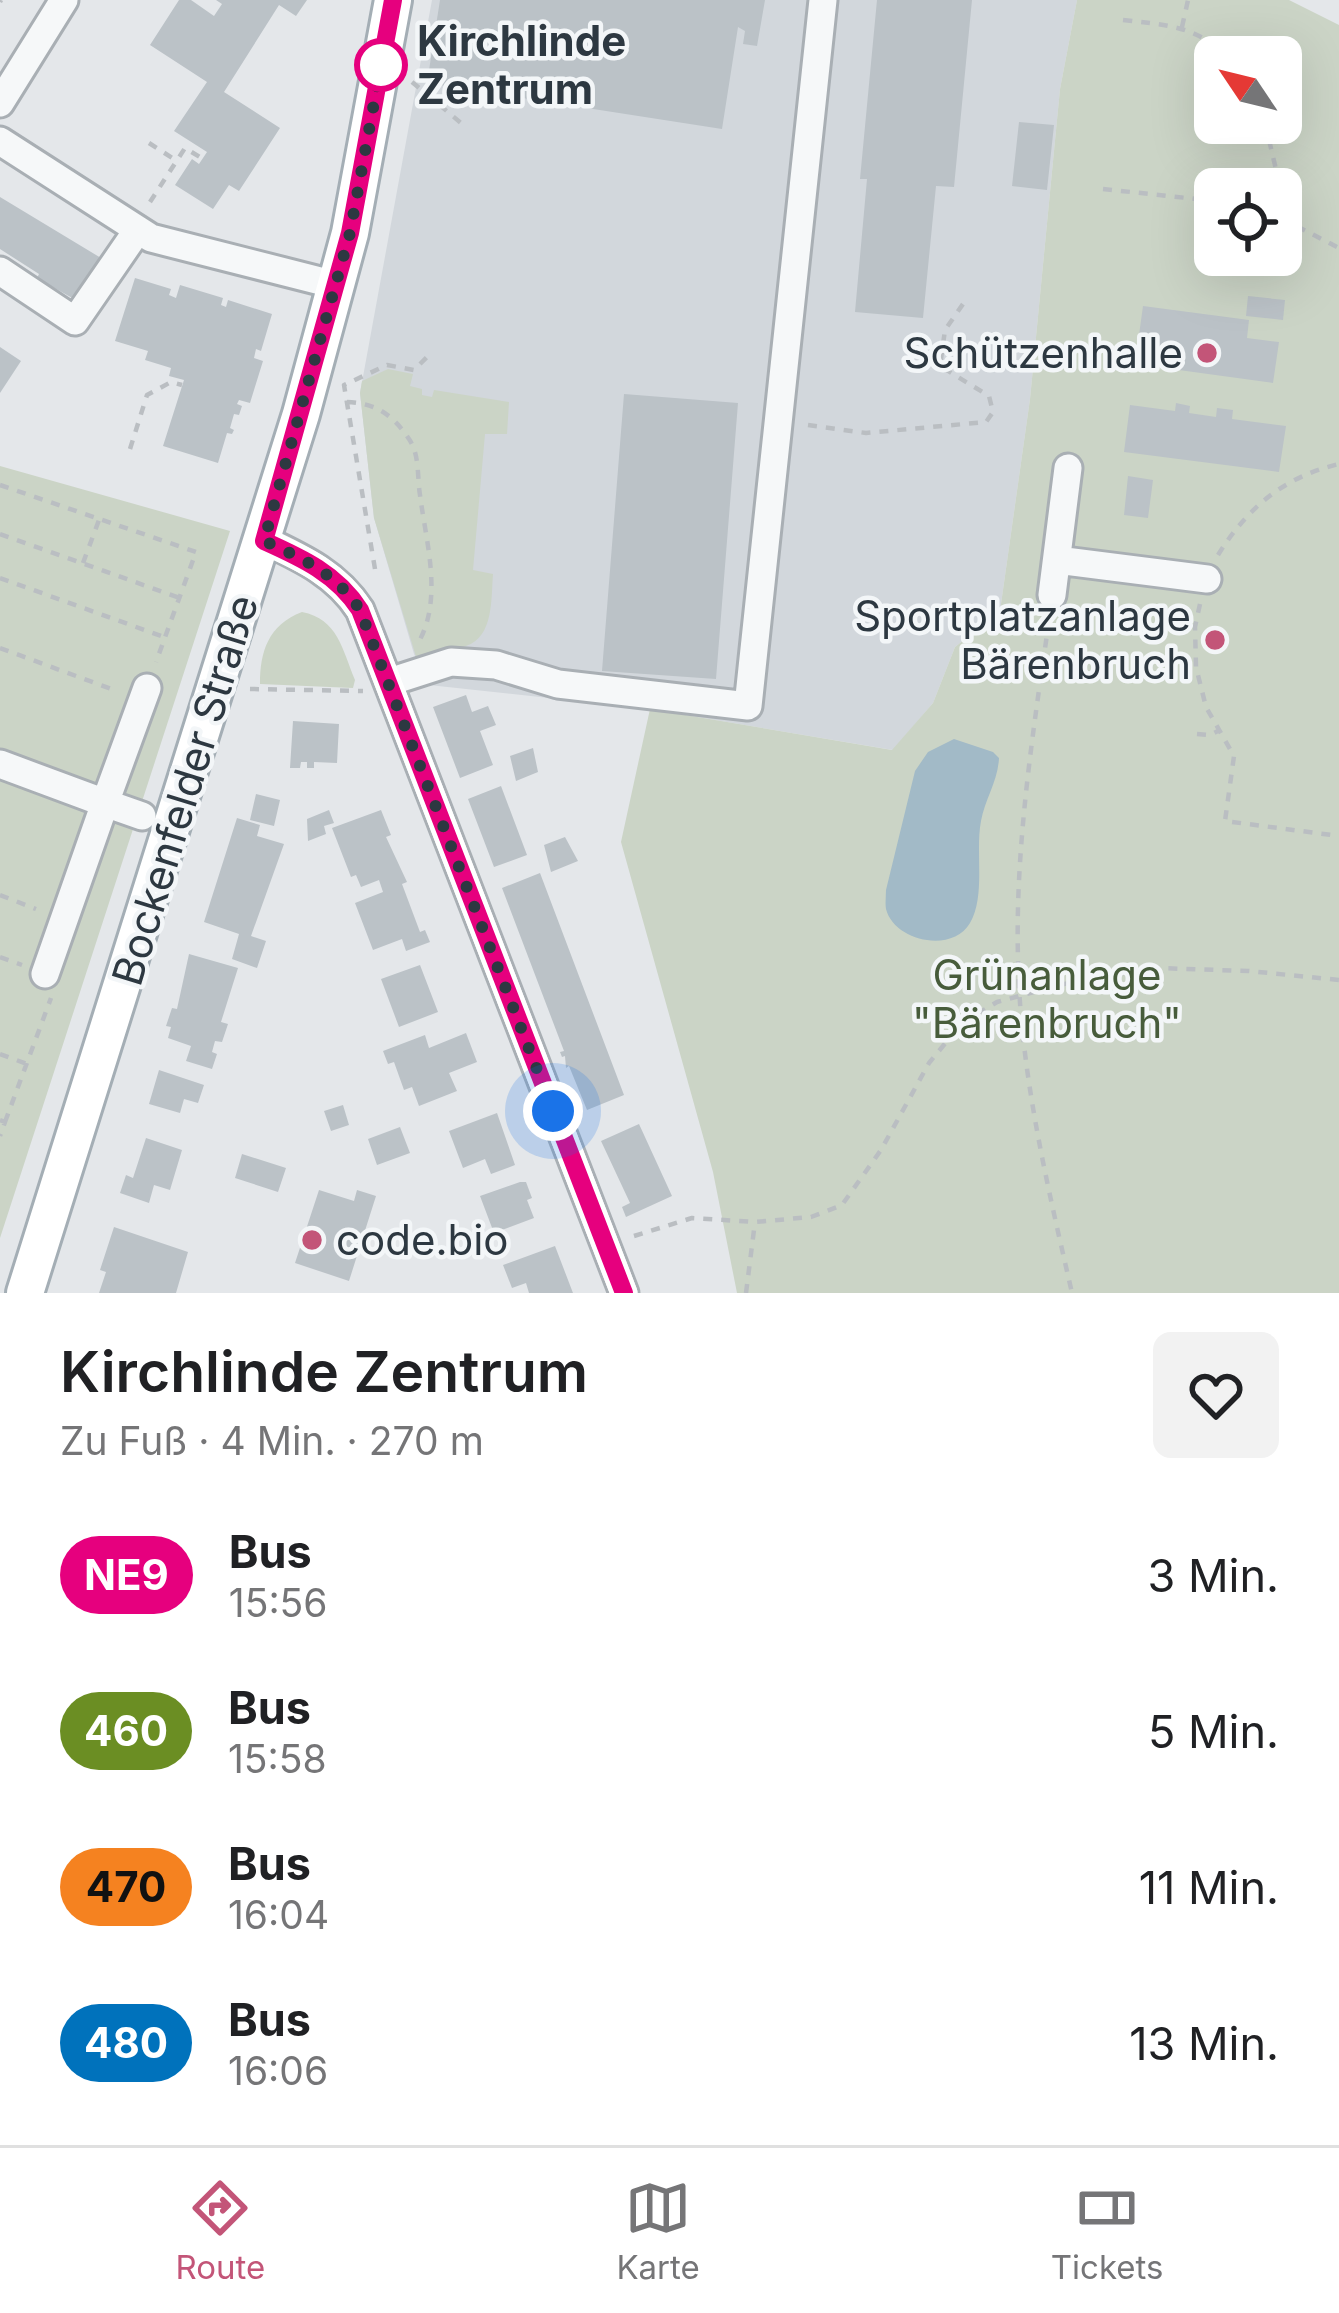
<!DOCTYPE html>
<html lang="de">
<meta charset="utf-8">
<style>
:root{--surface:#fff;--page:#f2f2f2;--text:#202124;--muted:#757577;--line:#e0e0e0;--accent:#c35578}
body{margin:0;font-family:Inter,sans-serif;background:var(--page);color:var(--text);height:100vh;display:flex;flex-direction:column;font-size:45px;white-space:nowrap}
*{box-sizing:border-box;margin:0}
p{font-size:39px;color:var(--muted)}
.icon{flex:none;width:66px;height:66px;fill:none;stroke:currentColor;stroke-width:2;stroke-linecap:round;stroke-linejoin:round}
.map{position:relative;height:1293px;overflow:hidden}
.details{display:flex;flex-direction:column;background:var(--surface);flex:1}
.details>*{flex:none}
.badge{padding:0 24px;border-radius:39px;font-size:42px;line-height:78px}
.needle{width:78px;rotate:305deg}
.controls{position:absolute;left:1194px;top:36px;display:grid;gap:24px}
.controls a{display:grid;place-items:center;width:108px;height:108px;border-radius:18px;background:var(--surface);box-shadow:0 12px 48px #0002;font-size:60px}
.you{position:absolute;width:60px;height:60px;margin:-30px;border:9px solid #fff;border-radius:50%;background:#1a73e8;box-shadow:0 0 0 18px #1a73e833}
.map>.badge{position:absolute;translate:-50% -50%;box-shadow:0 0 0 6px #fff}
.round{display:grid;place-items:center;flex:none;width:126px;height:126px;border-radius:18px;background:var(--page)}
.overview{display:flex;align-items:center;justify-content:space-between;height:204px;padding:0 60px}
h1{font-size:57px;font-weight:600;line-height:90px}
ul{padding:0;list-style:none}
li{display:flex;align-items:center;gap:36px;height:156px;padding:0 60px}
li div{flex:1}
li b{display:block;font-size:45px}
li em{font-style:normal}
li .badge{min-width:132px;font-weight:700;text-align:center}
.tabs{display:flex;justify-content:space-around;align-items:center;height:168px;border-top:3px solid var(--line);background:var(--surface);font-size:33px;color:var(--muted)}
.tabs a{display:grid;justify-items:center;gap:6px}
.tabs .on{color:var(--accent)}
.map>svg:first-child{display:block}
.built{fill:#d2d7dc}
.green{fill:#cbd4c6;fill-rule:evenodd}
.water{fill:#a2bac7}
.building{fill:#bbc2c7}
.lines{fill:none;stroke-linecap:round;stroke-linejoin:round}
.minor-casing{stroke:#a9afb4;stroke-width:33}
.major-casing{stroke:#a4aeb5;stroke-width:42}
.path{stroke:#babec2;stroke-width:4.5;stroke-dasharray:9 9;stroke-linecap:butt}
.minor{stroke:#f6f8f9;stroke-width:27}
.major{stroke:#fff;stroke-width:36}
.line-casing{stroke:#fff;stroke-width:27}
.line{stroke:#e6007e;stroke-width:18}
.walk{stroke:#2d3841;stroke-width:12;stroke-dasharray:0 21.6}
.stop-dot{fill:#fff;stroke:#e6007e;stroke-width:6}
.poi-dot{fill:#c35578;stroke:#f3f6f8;stroke-width:4.5}
.labels{text-anchor:middle;stroke-width:9;stroke-linejoin:round;paint-order:stroke}
.stop-label{font-size:42px;font-weight:bold;fill:#2d3841;stroke:#f3f6f8;text-anchor:start}
.poi-label{font-size:42px;fill:#2d3841;stroke:#f3f6f8;text-anchor:end}
.street-label{font-size:42px;fill:#2d3841;stroke:#f3f6f8}
.park-label{font-size:42px;fill:#475c3b;stroke:#f3f6f8}
</style>
<div class="map">
<svg width="1339" height="1293" viewBox="0 0 1339 1293">
<rect width="100%" height="100%" fill="#e4e7ea"/>
<path class="built" d="M432 0H1077L1060 89 1030 399 1000 611 955 647 933 703 893 750 650 709 429 685 414 654 374 518 360 393Z"/>
<path class="green" d="M1077 0H1289L1339 25V1293H737L713 1172 621 842 650 709 892 750 933 703 955 647 1000 611 1030 399 1060 89ZM1215 57H1281V123H1215ZM1215 189H1281V255H1215Z
M388 369 413 374 410 386 422 389V395L432 397 434 390 509 402 507 434H485L473 570 493 574C491 598 494 637 466 646 450 652 434 652 417 660L374 518 360 393 362 381Z
M0 466 230 531 0 1238Z
M302 612C338 619 342 649 355 680L353 688 260 684C260 652 268 625 302 612Z"/>
<path class="water" d="M954 739 993 752 999 758C998 781 985 799 981 821 975 852 986 895 970 923 952 954 894 941 886 909 885 903 886 896 886 890L915 771 928 752Z"/>
<path class="building" d="M179 0H191L214 16 222 4 216 0H307L296 16 279 5 224 92 280 128 239 191 229 185 213 209 175 185 192 159 199 164 207 152 174 131 207 82 150 45Z
M440 0H765L757 46 743 44 745 31 738 27 722 129 427 83Z
M877 0H972L954 187 936 186 923 318 855 312 867 179H860Z
M1019 122 1054 125 1047 190 1012 186Z
M0 197 101 258 74 299 37 278 39 274 0 249Z
M135 278 171 289 169 295 176 298 180 285 223 298 221 305 226 307 228 300 272 314 261 351 256 349 254 358 263 361 250 403 239 400 237 404 242 406 239 415 234 414 230 428 234 430 232 434 227 433 218 463 163 446 184 380 169 376 171 368 145 360 148 351 115 341Z
M1248 296 1285 300 1283 320 1246 316Z
M1143 306 1249 320 1247 338 1279 342 1273 383 1135 364Z
M0 347 21 361 0 393Z
M624 394 738 403 716 679 602 671Z
M1176 403 1190 406 1189 413 1216 417 1217 408 1233 410 1232 419 1286 426 1279 472 1124 452 1130 405 1175 411Z
M1128 476 1153 480 1148 518 1124 515Z
M466 695 472 712 488 706 496 725 480 731 493 765 460 778 433 707Z
M293 721 339 724 337 763 314 762V768H307V762H301L300 768H290Z
M533 748 538 772 516 781 510 756Z
M501 786 527 855 494 867 468 799Z
M256 794 280 800 274 826 250 820Z
M329 810 334 823 324 826 326 834 308 841 307 819Z
M381 810 391 835 386 837 407 882 402 884 420 932 425 930 430 942 406 951 402 939 373 950 355 903 383 892 379 880 361 887 356 875 351 877 332 828Z
M237 818 260 825 257 836 284 844 251 936 266 941 257 968 232 959 239 934 204 922Z
M565 837 578 861 551 872 544 845Z
M540 873 624 1095 587 1110 569 1066 566 1068 565 1056 562 1057 560 1052 564 1051 502 888Z
M189 954 238 968 221 1022 228 1024 222 1042 215 1041 212 1052 217 1054 212 1069 186 1061 191 1046 168 1038 171 1027 166 1026 172 1008 177 1009Z
M420 965 438 1012 399 1027 381 979Z
M466 1033 477 1062 449 1073 457 1091 419 1106 412 1087 404 1090 394 1062 388 1064 383 1051 425 1035 429 1048Z
M159 1070 204 1085 198 1103 184 1099 180 1113 149 1104Z
M343 1105 349 1125 331 1131 324 1111Z
M497 1113 515 1165 491 1174 485 1159 463 1168 449 1131Z
M639 1124 672 1196 626 1217 622 1207 630 1203 601 1141Z
M400 1127 410 1153 377 1165 368 1139Z
M146 1138 182 1150 170 1190 154 1185 149 1203 120 1193 126 1175 133 1178Z
M242 1154 286 1168 278 1192 235 1178Z
M520 1182H526L532 1198 527 1200 534 1218 494 1233 480 1196Z
M319 1190 354 1201 357 1190 376 1196 349 1281 295 1263Z
M114 1227 188 1252 176 1293H99L106 1272 100 1270Z
M555 1246 573 1293H529L526 1283 512 1288 503 1265Z"/>
<g class="lines">
<defs>
<path id="minor" d="M0 103 64 0
M0 141 151 238 336 285
M0 271 75 321 137 231
M264 540C302 558 337 574 360 610L624 1293
M1057 560 1207 579
M1052 595 1068 468
M389 682 451 662 496 665 558 684 748 706 823 0
M0 764 105 803 45 974
M142 816 105 803 147 688"/>
<path id="major" d="M25 1293 301 414 350 233 393 0"/>
</defs>
<use href="#minor" class="minor-casing"/>
<use href="#major" class="major-casing"/>
<path class="path" d="M0 2 1 0
M1123 20C1164 25 1197 25 1226 57
M1182 27 1188 0
M412 82 467 128
M1265 123 1283 199 1282 218
M149 143 177 161
M1103 189 1215 201
M150 202 185 148 203 159
M1281 218 1339 248
M347 402C376 403 393 415 409 439 420 455 417 477 420 495 426 543 444 600 417 645
M808 425 866 433 986 422 993 412 989 396 940 366 945 330 963 304
M130 449 147 395 171 382 182 385
M0 485 196 552 156 662
M0 534 180 598
M1218 555C1248 507 1284 477 1339 464
M83 563 99 520
M375 569 344 385 387 365 414 370 430 354
M0 578 164 637
M1200 604 1195 627 1196 667 1206 707 1234 756 1225 821 1339 836
M1049 621C1033 731 1015 847 1018 959 1020 1071 1047 1184 1072 1293
M0 648 114 690
M250 689 363 691
M1197 734 1210 735 1218 731
M0 895 36 909
M0 957 22 965
M0 1054 27 1064
M0 1120 5 1122 0 1136
M5 1122 51 998
M634 1236 692 1218 755 1222 811 1217 842 1205 881 1150 929 1063 962 1023 997 1002 1083 979 1157 968 1249 971 1339 980
M746 1293 755 1222"/>
<use href="#minor" class="minor"/>
<use href="#major" class="major"/>
</g>
<g class="lines">
<defs>
<path id="line" d="M393 0 350 233 264 541C302 558 337 574 360 610L624 1293"/>
</defs>
<use href="#line" class="line-casing"/>
<use href="#line" class="line"/>
<path class="walk" d="M381 65 350 233 264 541C302 558 337 574 360 610L553 1111"/>
</g>
<circle class="stop-dot" cx="381" cy="65" r="24"/>
<g class="poi-dot">
<circle cx="1207" cy="353" r="12"/>
<circle cx="1215" cy="640" r="12"/>
<circle cx="312" cy="1240" r="12"/>
</g>
<g class="labels">
<g class="stop-label">
<text x="417" y="56">Kirchlinde<tspan x="417" dy="48">Zentrum</tspan></text>
</g>
<g class="poi-label">
<text x="1183" y="368">Schützenhalle</text>
<text x="1191" y="631">Sportplatzanlage<tspan x="1191" dy="48">Bärenbruch</tspan></text>
<text x="336" y="1255" text-anchor="start">code.bio</text>
</g>
<g class="street-label">
<text transform="translate(185 790) rotate(-73)" y="15">Bockenfelder Straße</text>
</g>
<g class="park-label">
<text x="1047" y="990">Grünanlage<tspan x="1047" dy="48">"Bärenbruch"</tspan></text>
</g>
</g>
</svg>
<div class="controls">
<a><svg class="needle" viewBox="-14 -14 28 28"><path d="M0-13l5 13h-10z" fill="#e53935"/><path d="M0 13l5-13h-10z" fill="#757577"/></svg></a>
<a><svg class="icon" aria-label="locate" viewBox="0 0 24 24"><circle cx="12" cy="12" r="6"/><path d="M12 2v4M12 18v4M2 12h4M18 12h4"/></svg></a>
</div>
<div class="you" style="left:553px;top:1111px"></div>
</div>
<section class="details">
<div class="overview"><div><h1>Kirchlinde Zentrum</h1><p>Zu Fuß · 4 Min. · 270 m</p></div><a class="round"><svg class="icon" aria-label="heart" viewBox="0 0 24 24"><path d="M12 20l-8-8c-3-5 5-10 8-4 3-6 11-1 8 4z"/></svg></a></div>
<ul>
<li><span class="badge" style="background:#e6007e;color:#fff">NE9</span><div><b>Bus</b><p>15:56</p></div><em>3 Min.</em></li>
<li><span class="badge" style="background:#6b8e23;color:#fff">460</span><div><b>Bus</b><p>15:58</p></div><em>5 Min.</em></li>
<li><span class="badge" style="background:#f58220;color:#111">470</span><div><b>Bus</b><p>16:04</p></div><em>11 Min.</em></li>
<li><span class="badge" style="background:#0072bc;color:#fff">480</span><div><b>Bus</b><p>16:06</p></div><em>13 Min.</em></li>
</ul>
</section>
<nav class="tabs">
<a class="on"><svg class="icon" aria-label="directions" viewBox="0 0 24 24"><path d="M12 3l9 9-9 9-9-9zM9 14v-3h6M13 9l2 2-2 2"/></svg>Route</a>
<a><svg class="icon" aria-label="map" viewBox="0 0 24 24"><path d="M3 6l6-2 6 2 6-2v14l-6 2-6-2-6 2zM9 4v14M15 6v14"/></svg>Karte</a>
<a><svg class="icon" aria-label="tickets" viewBox="0 0 24 24"><path d="M3 7h18v10H3zM15 7v10"/></svg>Tickets</a>
</nav>
